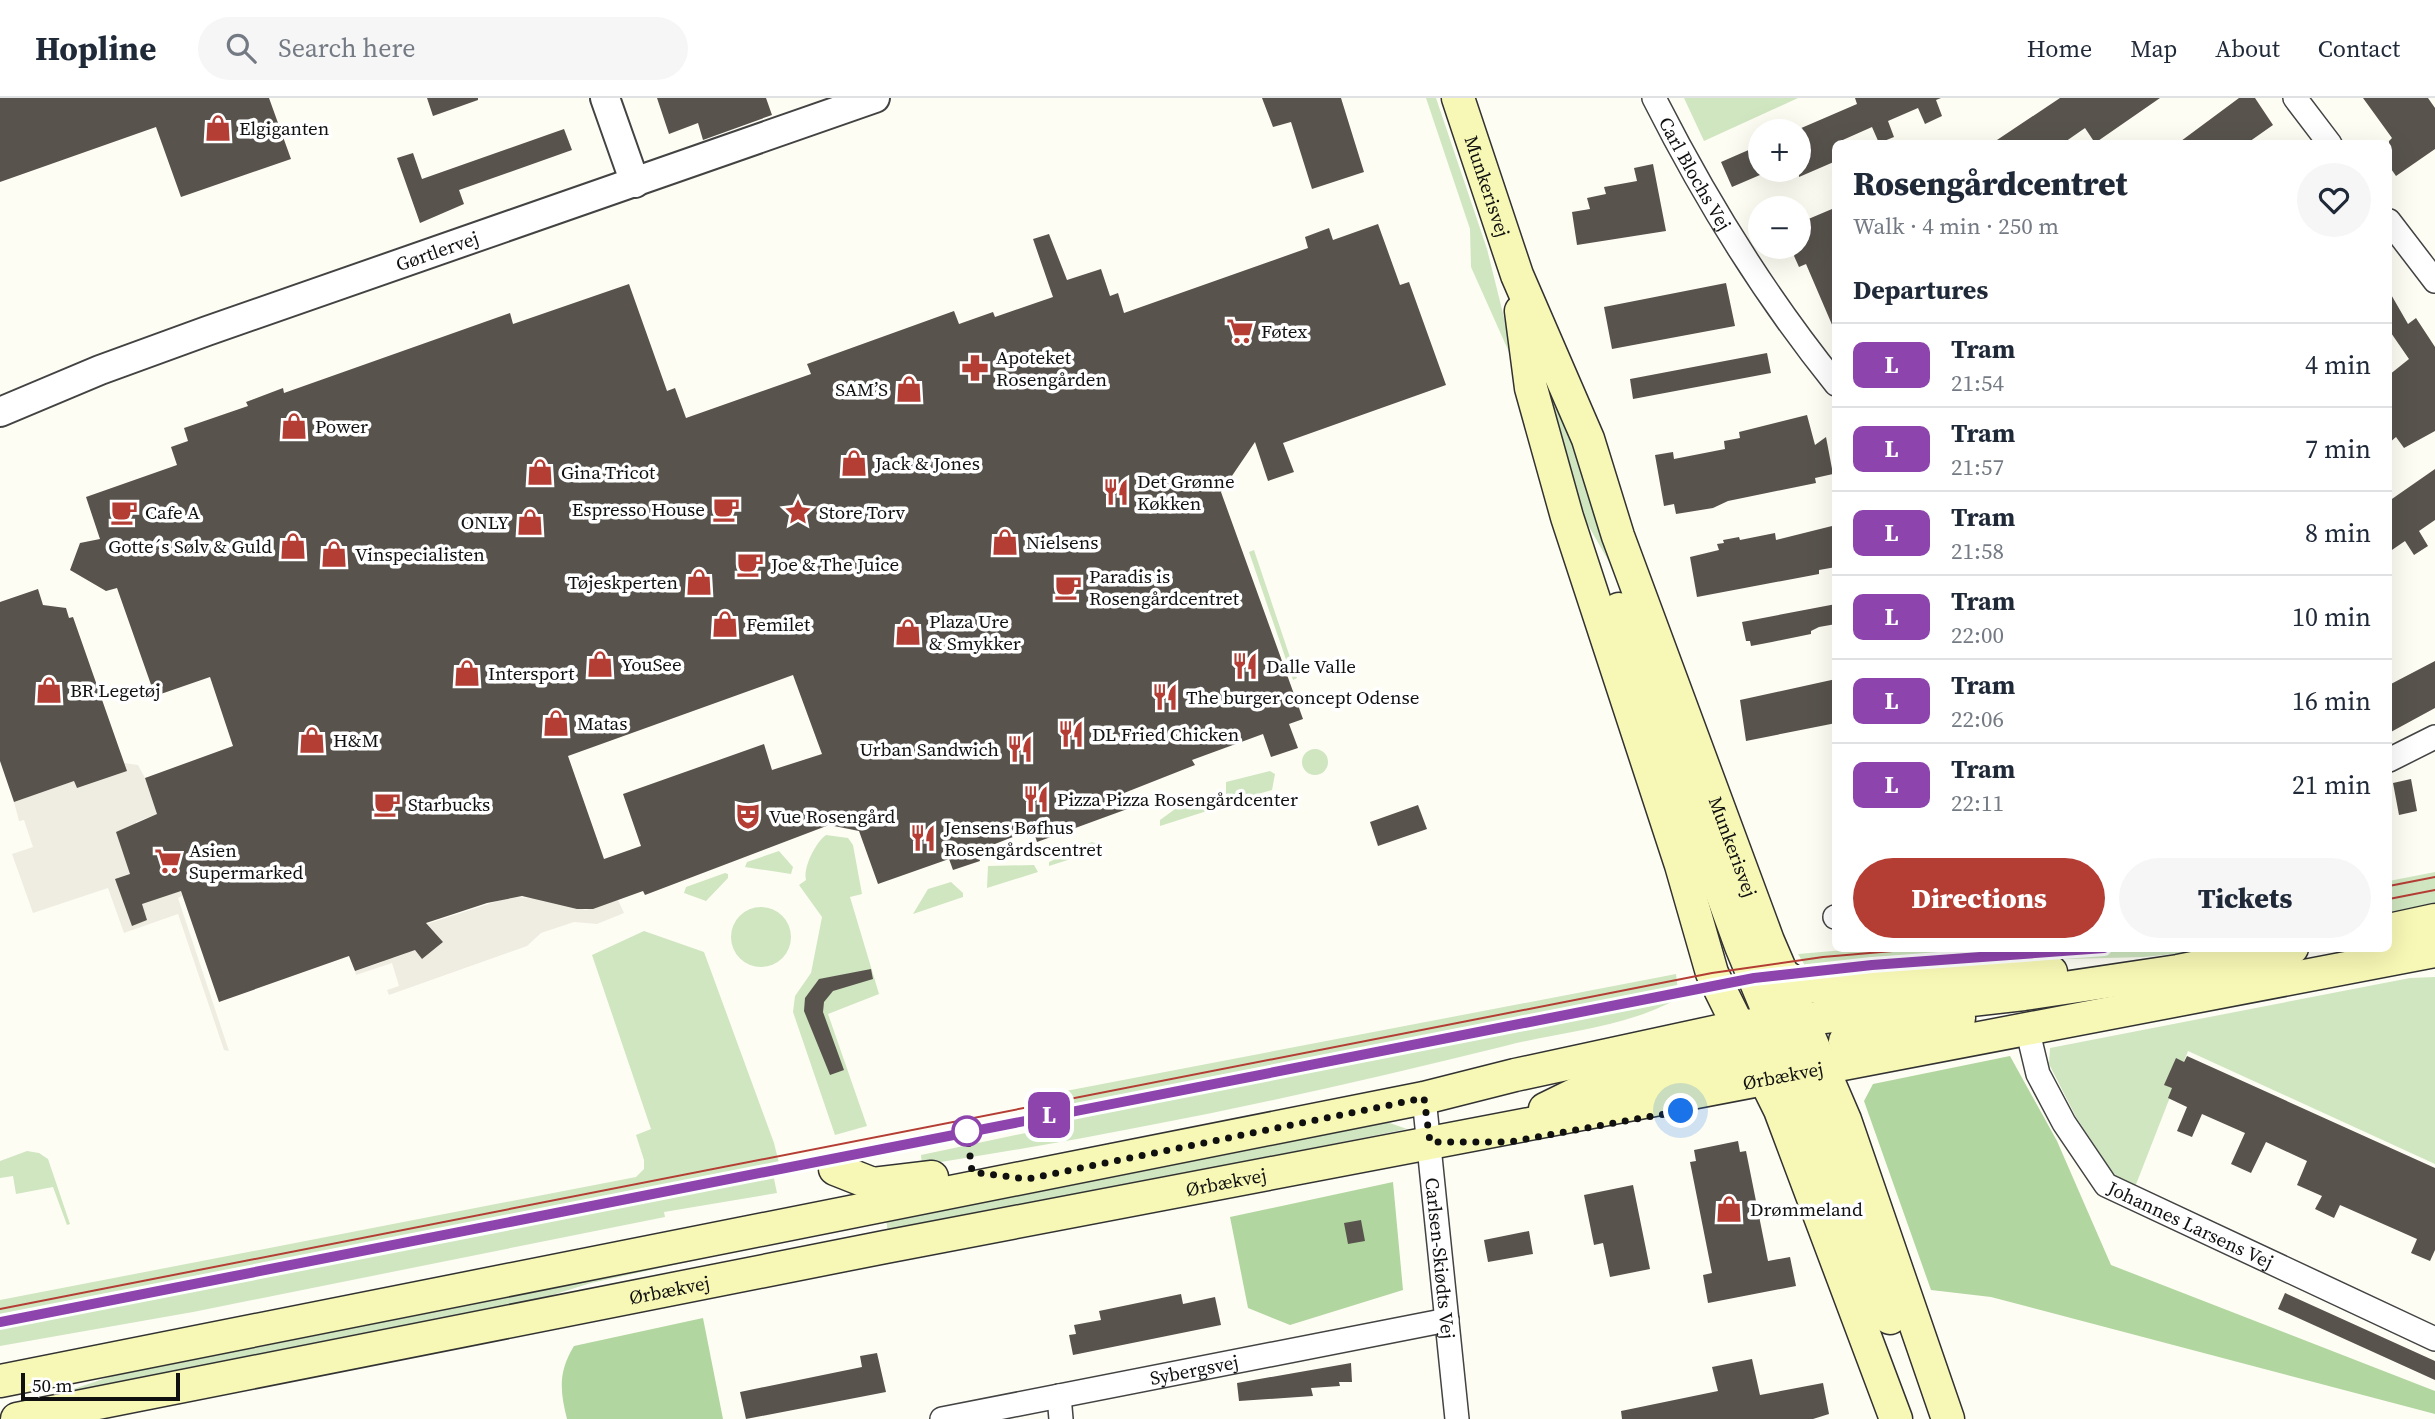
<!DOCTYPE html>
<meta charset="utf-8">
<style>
:root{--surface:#fff;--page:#f6f6f7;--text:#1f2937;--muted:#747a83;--line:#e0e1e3;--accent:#b43d34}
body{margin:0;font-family:"Source Serif 4",serif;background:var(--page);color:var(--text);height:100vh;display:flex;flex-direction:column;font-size:26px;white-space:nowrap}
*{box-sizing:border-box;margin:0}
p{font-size:23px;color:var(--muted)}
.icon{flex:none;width:38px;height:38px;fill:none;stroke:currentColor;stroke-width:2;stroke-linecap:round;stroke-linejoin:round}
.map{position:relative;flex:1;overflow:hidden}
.side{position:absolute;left:1832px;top:42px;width:560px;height:812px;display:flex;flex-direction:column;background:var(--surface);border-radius:10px;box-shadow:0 7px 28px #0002}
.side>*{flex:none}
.badge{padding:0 14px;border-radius:10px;font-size:24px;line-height:46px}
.buttons{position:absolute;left:1748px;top:21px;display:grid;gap:14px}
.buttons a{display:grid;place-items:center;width:63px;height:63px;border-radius:50%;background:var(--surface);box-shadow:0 7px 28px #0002;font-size:35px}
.scale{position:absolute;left:21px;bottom:18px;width:159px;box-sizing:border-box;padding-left:7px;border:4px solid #101010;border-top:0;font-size:19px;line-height:24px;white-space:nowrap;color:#101010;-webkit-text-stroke:5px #fff;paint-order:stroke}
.you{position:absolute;width:35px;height:35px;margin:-18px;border:5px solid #fff;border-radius:50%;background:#1a73e8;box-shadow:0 0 0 10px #1a73e833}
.map>.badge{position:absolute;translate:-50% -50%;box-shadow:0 0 0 4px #fff}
h2{padding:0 21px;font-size:26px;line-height:63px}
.round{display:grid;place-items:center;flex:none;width:74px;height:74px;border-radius:37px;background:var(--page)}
.overview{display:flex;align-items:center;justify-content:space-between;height:119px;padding:0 21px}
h1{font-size:33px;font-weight:800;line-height:52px}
.cta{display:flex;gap:14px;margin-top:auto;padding:14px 21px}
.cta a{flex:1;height:80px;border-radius:42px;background:var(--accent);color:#fff;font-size:28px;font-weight:800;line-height:80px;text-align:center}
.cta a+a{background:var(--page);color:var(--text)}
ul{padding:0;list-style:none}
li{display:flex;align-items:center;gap:21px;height:84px;padding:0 21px;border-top:2px solid var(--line)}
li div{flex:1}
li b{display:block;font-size:26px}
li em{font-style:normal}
li .badge{min-width:77px;font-weight:700;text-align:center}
header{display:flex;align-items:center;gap:42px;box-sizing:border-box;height:98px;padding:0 35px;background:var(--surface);border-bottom:2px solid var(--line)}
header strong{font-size:33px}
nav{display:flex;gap:38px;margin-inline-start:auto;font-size:24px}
.search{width:490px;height:63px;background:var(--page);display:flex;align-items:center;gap:18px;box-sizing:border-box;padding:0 24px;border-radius:38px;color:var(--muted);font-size:26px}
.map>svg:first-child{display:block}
.green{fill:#cfe6c0}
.forest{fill:#b2d6a0}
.plaza{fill:#efede2}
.building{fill:#58534d;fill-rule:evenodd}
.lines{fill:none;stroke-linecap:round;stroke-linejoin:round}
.minor-casing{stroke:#434343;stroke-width:26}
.tertiary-casing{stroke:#434343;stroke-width:32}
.secondary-casing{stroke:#323232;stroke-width:35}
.minor{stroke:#fff;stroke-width:23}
.tertiary{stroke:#fff;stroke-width:28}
.secondary{stroke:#f7f8b5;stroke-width:32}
.tram{stroke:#b43d34;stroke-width:2}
.line-casing{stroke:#fff;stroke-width:16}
.line{stroke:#8e44ad;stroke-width:10}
.walk{stroke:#101010;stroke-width:7;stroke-dasharray:0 12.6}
.stop-dot{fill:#fff;stroke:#8e44ad;stroke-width:3.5}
.labels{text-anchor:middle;stroke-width:7;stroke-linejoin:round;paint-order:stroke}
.poi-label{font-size:19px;fill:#101010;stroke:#fff;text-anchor:start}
.street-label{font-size:19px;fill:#101010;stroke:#fff}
</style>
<header>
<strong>Hopline</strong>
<div class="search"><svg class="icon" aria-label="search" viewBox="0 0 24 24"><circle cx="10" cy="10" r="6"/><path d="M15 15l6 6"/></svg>Search here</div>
<nav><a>Home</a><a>Map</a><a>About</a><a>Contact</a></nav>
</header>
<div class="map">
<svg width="2435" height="1321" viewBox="0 0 2435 1321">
<rect width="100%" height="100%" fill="#fefdf4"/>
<path class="green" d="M1426 0H1436L1487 151 1517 272 1471 169 1470 131Z
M1684 0H1798L1704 43Z
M1542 250 1625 492 1579 411 1540 255Z
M1254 452 1297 580 1293 582 1249 454Z
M1302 664a13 13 0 1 1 26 0a13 13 0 1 1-26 0Z
M1270 673 1275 676 1272 692 1226 705V684Z
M1193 698 1201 699 1207 713 1160 728V722Z
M826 737 848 740 853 747 862 796 850 799 879 896 828 916 867 1028 835 1037 793 914 795 898 811 875 822 819 799 787 806 782C803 770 815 745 826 737Z
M1092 744 1100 748 1099 752 1049 768V764Z
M779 753 793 769 791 776 745 769 747 764Z
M1034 767 1038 774 987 790 988 768Z
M2435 774V809L2389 819V783Z
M725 775 728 776V780L706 803 684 795 686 789Z
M951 784 963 795V799L913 816 928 791Z
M731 839a30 30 0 1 1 60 0a30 30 0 1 1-60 0Z
M644 833 704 854 774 1045 781 1073 773 1076 777 1095 664 1114 665 1119 193 1214 0 1248V1202L636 1079 644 1071V1062L636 1037 651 1031 592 857Z
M1868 850 2220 851 2144 859 2032 862 1815 876 1807 871 1798 856Z
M1676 876 1679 900C1625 930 1564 933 1505 948 1313 996 1117 1037 922 1067L921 1057 1035 1033 1029 1000Z
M2435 879V1066L2188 953 2135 1089 2114 1077 2076 1019 2049 966 2050 950 2410 880Z
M1384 1023 1407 1031 888 1135 886 1121Z
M27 1053 39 1055 48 1061 70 1126 67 1127 53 1089 16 1096 13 1078 0 1080V1063Z
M793 1141 591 1185 514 1209 23 1308 118 1276Z"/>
<path class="forest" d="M2010 958 2057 1043 2111 1167 2435 1293V1316L1991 1199 1931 1192 1864 1003 1873 986Z
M1393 1084 1403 1192 1290 1227 1248 1210 1230 1119Z
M703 1220 723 1321H567C560 1293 558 1274 574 1248Z"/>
<path class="plaza" d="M124 665 138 667 145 680 157 716 136 724V727L168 797 181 793 182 798 178 800 229 953 224 952 178 816 124 835 108 790 33 815 12 756 33 749 24 722 19 723 14 704 74 683 77 690 121 675Z
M510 799 536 800 586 812 618 802 624 815 597 826 574 824 541 835 527 848 389 897 387 892 399 888 392 865 356 877 355 873 383 864 376 848 393 860 407 855 403 837 422 861 443 844 427 826Z"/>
<path class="building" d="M0 0H269L291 61 181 99 156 29 0 84Z
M427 0H478V2L433 18Z
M657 0H766L772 17 703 42 698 25 669 36Z
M1262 0H1341L1364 74 1312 91 1291 24 1273 29Z
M1855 0H1941L1936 2 1942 18 1925 26 1918 10 1888 23 1894 39 1879 45 1872 29 1836 45V63L1799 79V31L1857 6Z
M2060 0H2160L2095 45 2085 30 2062 46H1991Z
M2239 0H2255L2273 27 2246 46H2177Z
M2363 0H2428L2435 10V51L2396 78 2389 68V43L2392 40Z
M564 31 572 52 459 92 464 106 420 125 397 60 413 55 422 81Z
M1760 47V77L1732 89 1721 64Z
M1653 66 1666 133 1577 147 1572 114 1590 111 1587 100 1606 96 1604 89 1637 83 1634 70Z
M1832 111 1836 120V236L1806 166 1799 169 1790 149H1799V125Z
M1378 126 1400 187 1409 184 1446 287 1283 345 1294 374 1268 383 1255 344 1221 394 1303 621 1289 626 1298 650 1271 659 1263 636 1192 662 1195 667 1124 695 1130 710 1037 744 1033 731 977 753 980 763 953 772 949 761 878 786 859 733 829 727 645 797 643 793 593 811H577L522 798 487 805 426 825 443 844 422 861 415 852 355 873 349 858 219 904 181 793 142 806 147 822 132 828 115 781 130 776 116 734 157 716 145 680 233 648 210 579 155 598 117 490 106 493 70 472 80 445 100 441 86 399 177 367 171 349 188 343 184 330 248 308 246 304 283 290 284 295 510 215 513 226 629 186 667 293 675 290 686 320 811 276 807 266 954 213 959 226 993 214 995 219 1053 199 1033 141 1049 136 1067 182 1101 171 1110 198 1118 195 1124 215 1308 150 1305 139 1329 130 1333 142ZM793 577 822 656 772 672 764 646 623 696 641 748 604 761 568 658Z
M1726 185 1735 228 1612 251 1604 209Z
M2389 193 2408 226 2416 220 2435 249V333L2404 350 2396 339 2389 345V277L2409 261 2389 232Z
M1767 255 1771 275 1633 301 1630 281Z
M1807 317 1815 347 1826 339 1833 376 1815 380 1816 385 1728 403 1713 410 1676 416 1674 406 1664 408 1655 357 1673 354 1674 361 1725 351 1724 343 1740 340 1739 334Z
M2435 371V422L2419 433 2428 448 2414 457 2405 443 2389 454V403Z
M1836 427V469L1819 472V476L1697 499 1690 459 1719 452 1717 446 1724 445 1723 442 1739 439 1740 442 1775 435 1776 442Z
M38 491 43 507 66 510 69 520 73 519 127 673 77 690 74 683 14 704 0 663V504Z
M1836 506V526L1819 529 1811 533V536L1772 544 1751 548 1750 543H1746L1742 524Z
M2435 563V610L2389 635V587Z
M1836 581V625L1746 643 1740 602Z
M2411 681 2417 713 2399 717 2393 685Z
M1418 707 1427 731 1378 748 1370 724Z
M871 871 873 881 833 893 824 904 823 914 844 972 830 977 804 913 805 900 819 881Z
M2187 958 2435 1070V1152L2430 1163 2411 1155 2417 1141 2399 1133 2340 1107 2334 1120 2315 1111 2322 1098 2297 1087 2307 1063 2266 1044 2251 1075 2231 1066 2245 1035 2202 1016 2192 1039 2177 1033 2187 1009 2168 1000 2172 990 2164 987 2176 960 2184 964Z
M1738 1043 1740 1054 1746 1053 1768 1163 1790 1159 1796 1188 1708 1205 1703 1177 1712 1175 1690 1064 1696 1063 1694 1052Z
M1633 1087 1650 1171 1610 1179 1603 1145 1594 1147 1584 1097Z
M1361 1122 1365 1143 1348 1146 1344 1125Z
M1529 1133 1533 1156 1488 1164 1484 1142Z
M2285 1195 2435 1263V1282L2278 1211Z
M1181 1196 1183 1206 1215 1199 1221 1227 1073 1257 1069 1237 1076 1236 1074 1227 1101 1222 1099 1213Z
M877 1255 886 1294 746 1321 740 1294 862 1269 860 1258Z
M1752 1261 1760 1297 1823 1285 1829 1316 1813 1321H1622L1621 1313 1718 1293 1712 1269Z
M1351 1265 1352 1284H1339L1340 1288 1311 1290 1313 1298 1239 1303 1237 1285Z"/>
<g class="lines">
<defs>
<g id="minor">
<path id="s1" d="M1654 0C1705 101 1764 197 1836 286"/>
<path d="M2295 0 2330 46"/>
<path d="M2389 123 2435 183"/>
<path d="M2389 662 2435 639"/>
<path d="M1835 819H1836"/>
<path id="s2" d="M2027 930 2038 976 2064 1025 2106 1087 2435 1241"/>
<path id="s3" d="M1424 1000 1457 1321"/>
<path d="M1059 1298 1061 1321"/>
<path id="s4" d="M942 1321 1447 1222"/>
</g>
<g id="tertiary">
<path d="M605 0 635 85"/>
<path id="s5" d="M0 314 100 272 207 233 875 0"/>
</g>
<g id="secondary">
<path id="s6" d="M1458 0 1517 177 1588 341 1618 438 1768 843 1845 1022 1948 1321"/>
<path d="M1521 213 1531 290 1567 419 1681 767 1712 875 1780 1012 1896 1321"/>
<path d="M1619 511 1741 848 1773 925 1794 953 1822 970"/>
<path d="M2389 832 2435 822"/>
<path d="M1782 876 1798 887 1833 890 2005 875 2051 874"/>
<path d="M1845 943 1959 920"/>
<path d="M1782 958 1794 975 1808 1007 1890 1220"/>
<path d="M1545 1011 1594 987 1771 949"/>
<path d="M835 1071 873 1086 932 1079"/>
<path d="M0 1283 1424 1000 1515 977 1737 929 2024 896 2178 873 2292 850"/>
<path id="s7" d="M17 1321 885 1149 2435 853"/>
</g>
</defs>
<use href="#minor" class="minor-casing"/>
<use href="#tertiary" class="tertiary-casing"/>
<use href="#secondary" class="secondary-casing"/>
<use href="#minor" class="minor"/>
<use href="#tertiary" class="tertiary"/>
<use href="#secondary" class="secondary"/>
<path class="tram" d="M2389 788 2435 779
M2389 801 2435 792
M0 1211 1712 875 1823 859 1928 850
M0 1224 1754 880 1872 867 2103 850"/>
</g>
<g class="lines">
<defs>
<path id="line" d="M0 1224 1754 880 1872 867 2104 850"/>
</defs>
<use href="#line" class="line-casing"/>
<use href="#line" class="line"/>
<path class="walk" d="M967 1033 972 1074 1027 1081 1424 1000 1430 1044H1510L1681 1013"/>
</g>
<defs>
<symbol id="shop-bare" viewBox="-9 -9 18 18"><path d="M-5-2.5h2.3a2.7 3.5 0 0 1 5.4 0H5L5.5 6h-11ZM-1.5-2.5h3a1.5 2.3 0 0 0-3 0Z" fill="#b43d34" stroke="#fff" stroke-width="2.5" paint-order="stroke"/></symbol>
<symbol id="supermarket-bare" viewBox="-9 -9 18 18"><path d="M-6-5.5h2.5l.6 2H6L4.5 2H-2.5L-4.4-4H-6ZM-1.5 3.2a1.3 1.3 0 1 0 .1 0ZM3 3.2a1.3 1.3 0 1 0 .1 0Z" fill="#b43d34" stroke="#fff" stroke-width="2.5" paint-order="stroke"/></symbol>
<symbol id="pharmacy-bare" viewBox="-9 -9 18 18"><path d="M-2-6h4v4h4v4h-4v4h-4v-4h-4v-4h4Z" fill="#b43d34" stroke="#fff" stroke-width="2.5" paint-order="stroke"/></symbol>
<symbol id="restaurant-bare" viewBox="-9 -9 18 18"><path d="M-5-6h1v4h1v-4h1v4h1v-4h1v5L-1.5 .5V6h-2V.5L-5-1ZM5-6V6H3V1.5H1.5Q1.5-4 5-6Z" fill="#b43d34" stroke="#fff" stroke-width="2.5" paint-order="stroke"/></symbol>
<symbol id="cafe-bare" viewBox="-9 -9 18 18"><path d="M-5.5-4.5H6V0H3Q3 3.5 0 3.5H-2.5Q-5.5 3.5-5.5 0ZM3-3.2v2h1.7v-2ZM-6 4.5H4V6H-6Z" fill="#b43d34" stroke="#fff" stroke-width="2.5" paint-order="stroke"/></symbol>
<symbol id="sight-bare" viewBox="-9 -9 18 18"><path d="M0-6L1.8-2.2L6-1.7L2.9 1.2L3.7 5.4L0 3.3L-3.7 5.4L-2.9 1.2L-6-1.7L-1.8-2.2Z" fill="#b43d34" stroke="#fff" stroke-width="2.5" paint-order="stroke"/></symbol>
<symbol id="theatre-bare" viewBox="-9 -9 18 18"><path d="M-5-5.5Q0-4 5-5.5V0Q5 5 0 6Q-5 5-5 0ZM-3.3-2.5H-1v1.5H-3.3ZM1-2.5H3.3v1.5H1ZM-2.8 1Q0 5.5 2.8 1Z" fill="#b43d34" stroke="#fff" stroke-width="2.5" paint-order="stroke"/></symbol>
</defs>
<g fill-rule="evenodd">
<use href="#shop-bare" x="199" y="11" width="38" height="38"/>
<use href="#supermarket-bare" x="1221" y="214" width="38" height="38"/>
<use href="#pharmacy-bare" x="956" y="251" width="38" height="38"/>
<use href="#shop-bare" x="890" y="272" width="38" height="38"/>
<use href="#shop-bare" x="275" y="309" width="38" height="38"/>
<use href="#shop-bare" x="835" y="346" width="38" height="38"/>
<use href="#shop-bare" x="521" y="355" width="38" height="38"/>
<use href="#restaurant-bare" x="1097" y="375" width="38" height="38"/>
<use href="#cafe-bare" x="707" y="392" width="38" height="38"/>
<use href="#cafe-bare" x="105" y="395" width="38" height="38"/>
<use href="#sight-bare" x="779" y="395" width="38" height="38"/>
<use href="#shop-bare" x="511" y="405" width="38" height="38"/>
<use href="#shop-bare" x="986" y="425" width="38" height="38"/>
<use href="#shop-bare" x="274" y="429" width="38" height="38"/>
<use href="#shop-bare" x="315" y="437" width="38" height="38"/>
<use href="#cafe-bare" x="731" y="447" width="38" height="38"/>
<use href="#shop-bare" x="680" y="465" width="38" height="38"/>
<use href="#cafe-bare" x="1049" y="470" width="38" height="38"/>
<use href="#shop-bare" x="706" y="507" width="38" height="38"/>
<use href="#shop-bare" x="889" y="515" width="38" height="38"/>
<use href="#shop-bare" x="581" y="547" width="38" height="38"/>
<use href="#restaurant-bare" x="1226" y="549" width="38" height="38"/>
<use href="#shop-bare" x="448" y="556" width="38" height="38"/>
<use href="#shop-bare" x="30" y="573" width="38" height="38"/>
<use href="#restaurant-bare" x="1146" y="580" width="38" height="38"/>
<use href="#shop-bare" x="537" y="606" width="38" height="38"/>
<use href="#restaurant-bare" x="1052" y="617" width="38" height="38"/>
<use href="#shop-bare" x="293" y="623" width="38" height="38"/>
<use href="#restaurant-bare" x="1001" y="632" width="38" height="38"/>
<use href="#restaurant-bare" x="1017" y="682" width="38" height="38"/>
<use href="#cafe-bare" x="368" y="687" width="38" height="38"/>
<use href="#theatre-bare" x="729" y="699" width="38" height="38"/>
<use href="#restaurant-bare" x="904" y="721" width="38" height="38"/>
<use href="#supermarket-bare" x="149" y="744" width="38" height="38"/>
<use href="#shop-bare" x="1710" y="1092" width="38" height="38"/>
</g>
<circle class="stop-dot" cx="967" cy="1033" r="14"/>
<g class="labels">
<g class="poi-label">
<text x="239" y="37">Elgiganten</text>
<text x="1261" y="240">Føtex</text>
<text x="996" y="266">Apoteket<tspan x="996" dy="22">Rosengården</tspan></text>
<text x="888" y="298" text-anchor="end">SAM’S</text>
<text x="315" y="335">Power</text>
<text x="875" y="372">Jack &amp; Jones</text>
<text x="561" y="381">Gina Tricot</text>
<text x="1137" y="390">Det Grønne<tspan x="1137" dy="22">Køkken</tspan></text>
<text x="705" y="418" text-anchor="end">Espresso House</text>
<text x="145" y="421">Cafe A</text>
<text x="819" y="421">Store Torv</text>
<text x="509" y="431" text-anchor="end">ONLY</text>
<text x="1026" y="451">Nielsens</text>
<text x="272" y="455" text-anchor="end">Gotte´s Sølv &amp; Guld</text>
<text x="355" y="463">Vinspecialisten</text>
<text x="771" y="473">Joe &amp; The Juice</text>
<text x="1089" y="485">Paradis is<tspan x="1089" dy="22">Rosengårdcentret</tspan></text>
<text x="678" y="491" text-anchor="end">Tøjeskperten</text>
<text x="929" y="530">Plaza Ure<tspan x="929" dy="22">&amp; Smykker</tspan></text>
<text x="746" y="533">Femilet</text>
<text x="621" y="573">YouSee</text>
<text x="1266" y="575">Dalle Valle</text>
<text x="488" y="582">Intersport</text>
<text x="70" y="599">BR Legetøj</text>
<text x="1186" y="606">The burger concept Odense</text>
<text x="577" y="632">Matas</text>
<text x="1092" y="643">DL Fried Chicken</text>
<text x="333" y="649">H&amp;M</text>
<text x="999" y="658" text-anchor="end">Urban Sandwich</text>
<text x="1057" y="708">Pizza Pizza Rosengårdcenter</text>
<text x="408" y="713">Starbucks</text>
<text x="769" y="725">Vue Rosengård</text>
<text x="944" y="736">Jensens Bøfhus<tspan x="944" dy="22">Rosengårdscentret</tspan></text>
<text x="189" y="759">Asien<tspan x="189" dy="22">Supermarked</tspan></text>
<text x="1750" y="1118">Drømmeland</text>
</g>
<g class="street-label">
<text dy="7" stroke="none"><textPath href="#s1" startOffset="86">Carl Blochs Vej</textPath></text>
<text dy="7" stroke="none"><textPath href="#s6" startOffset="93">Munkerisvej</textPath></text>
<text dy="7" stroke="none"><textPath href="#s5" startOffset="466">Gørtlervej</textPath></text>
<text dy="7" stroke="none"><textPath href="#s6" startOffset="798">Munkerisvej</textPath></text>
<text dy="7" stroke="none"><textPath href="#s7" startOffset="1799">Ørbækvej</textPath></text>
<text dy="7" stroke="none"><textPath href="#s7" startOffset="1232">Ørbækvej</textPath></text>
<text dy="7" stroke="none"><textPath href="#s2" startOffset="271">Johannes Larsens Vej</textPath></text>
<text dy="7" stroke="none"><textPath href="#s3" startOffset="161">Carlsen-Skiødts Vej</textPath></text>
<text dy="7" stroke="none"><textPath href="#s7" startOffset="665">Ørbækvej</textPath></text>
<text dy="7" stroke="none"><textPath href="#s4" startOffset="257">Sybergsvej</textPath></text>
</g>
</g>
</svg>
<div class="buttons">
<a>+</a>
<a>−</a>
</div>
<div class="scale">50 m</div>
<div class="you" style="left:1681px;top:1013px"></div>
<b class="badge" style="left:1049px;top:1017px;background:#8e44ad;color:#fff">L</b>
<section class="side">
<div class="overview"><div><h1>Rosengårdcentret</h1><p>Walk · 4 min · 250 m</p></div><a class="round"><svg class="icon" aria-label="heart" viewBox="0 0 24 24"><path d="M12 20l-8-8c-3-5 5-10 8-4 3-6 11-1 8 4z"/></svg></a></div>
<h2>Departures</h2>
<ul>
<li><span class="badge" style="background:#8e44ad;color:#fff">L</span><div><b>Tram</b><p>21:54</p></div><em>4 min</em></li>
<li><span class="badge" style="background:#8e44ad;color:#fff">L</span><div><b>Tram</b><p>21:57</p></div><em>7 min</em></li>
<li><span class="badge" style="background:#8e44ad;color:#fff">L</span><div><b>Tram</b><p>21:58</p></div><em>8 min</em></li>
<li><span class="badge" style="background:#8e44ad;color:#fff">L</span><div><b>Tram</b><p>22:00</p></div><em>10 min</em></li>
<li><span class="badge" style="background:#8e44ad;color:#fff">L</span><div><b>Tram</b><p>22:06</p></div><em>16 min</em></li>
<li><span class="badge" style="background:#8e44ad;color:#fff">L</span><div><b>Tram</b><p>22:11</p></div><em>21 min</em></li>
</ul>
<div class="cta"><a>Directions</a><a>Tickets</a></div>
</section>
</div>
